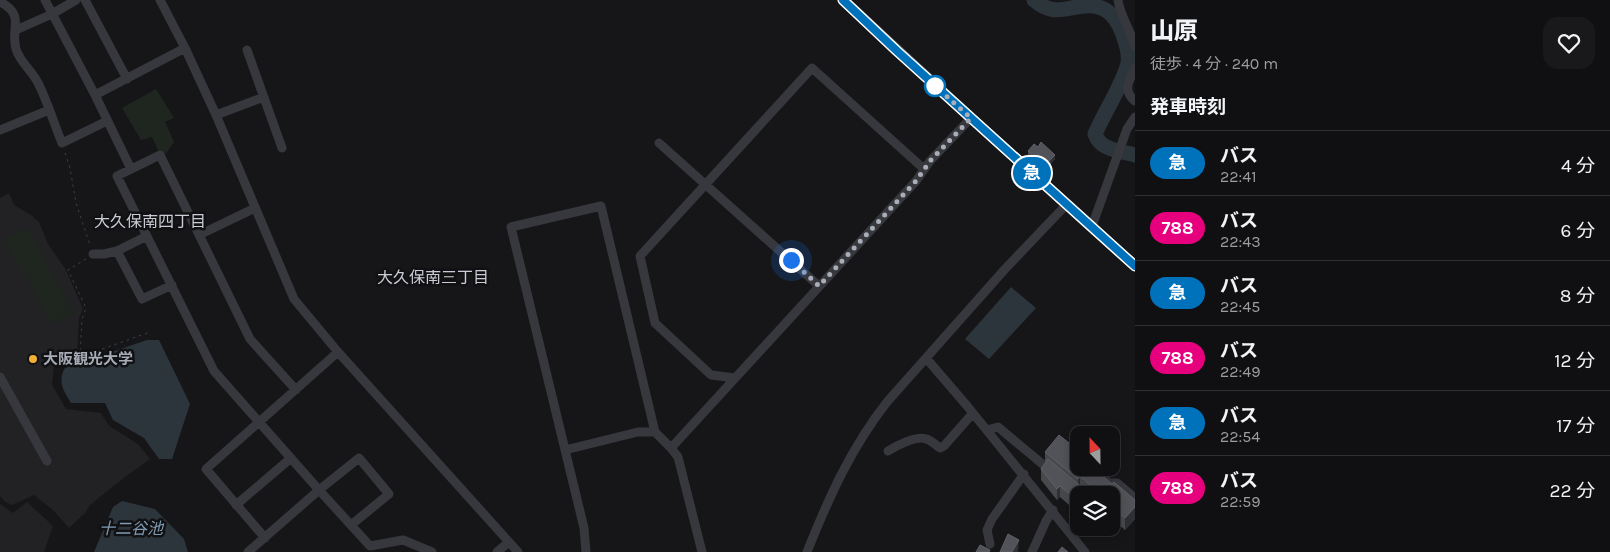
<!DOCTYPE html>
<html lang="ja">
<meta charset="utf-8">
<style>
:root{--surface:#101012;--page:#19191b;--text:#f1f3f6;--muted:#9c9d9f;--line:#303032}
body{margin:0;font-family:Karla,"Noto Sans JP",sans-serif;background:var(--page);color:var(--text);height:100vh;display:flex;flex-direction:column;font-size:19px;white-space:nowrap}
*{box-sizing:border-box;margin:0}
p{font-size:16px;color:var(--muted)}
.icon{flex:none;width:28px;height:28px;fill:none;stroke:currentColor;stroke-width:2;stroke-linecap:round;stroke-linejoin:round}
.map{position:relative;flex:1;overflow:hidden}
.panel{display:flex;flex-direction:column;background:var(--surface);width:475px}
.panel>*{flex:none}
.badge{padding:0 10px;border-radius:16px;font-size:18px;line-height:32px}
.needle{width:32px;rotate:338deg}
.buttons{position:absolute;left:1070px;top:426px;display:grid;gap:10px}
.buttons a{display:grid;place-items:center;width:50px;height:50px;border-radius:10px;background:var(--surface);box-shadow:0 2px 12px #0003,0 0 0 1px var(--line);font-size:25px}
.you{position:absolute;width:25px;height:25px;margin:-12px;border:4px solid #fff;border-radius:50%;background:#1a73e8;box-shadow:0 0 0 8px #1a73e833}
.map>.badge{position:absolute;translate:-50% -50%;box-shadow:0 0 0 2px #fff}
h2{padding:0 15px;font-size:19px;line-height:45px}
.round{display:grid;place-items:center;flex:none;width:52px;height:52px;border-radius:15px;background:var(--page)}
.headline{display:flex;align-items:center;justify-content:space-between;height:85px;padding:0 15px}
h1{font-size:24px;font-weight:800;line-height:38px}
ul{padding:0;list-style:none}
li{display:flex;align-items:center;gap:15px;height:65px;padding:0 15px;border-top:1px solid var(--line)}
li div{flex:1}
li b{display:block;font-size:19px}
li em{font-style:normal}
li .badge{min-width:55px;font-weight:700;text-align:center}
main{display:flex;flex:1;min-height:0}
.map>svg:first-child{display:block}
.built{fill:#222225}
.green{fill:#1e261f}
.water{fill:#2c353c}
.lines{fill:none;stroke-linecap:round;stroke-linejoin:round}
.river{stroke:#2c353c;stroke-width:15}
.path{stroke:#3d3f44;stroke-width:1;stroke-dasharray:2.5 4;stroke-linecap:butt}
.minor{stroke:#37383d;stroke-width:9}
.major{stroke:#53555c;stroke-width:11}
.wall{fill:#47494d}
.shaded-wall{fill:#2f3033}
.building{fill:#525359;stroke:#5f6168}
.line-casing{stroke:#fff;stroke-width:11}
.line{stroke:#0072bc;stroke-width:8}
.walk{stroke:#a8adb8;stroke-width:5;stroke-dasharray:0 9}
.stop-dot{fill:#fff;stroke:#0072bc;stroke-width:2.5}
.poi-dot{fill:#f2b134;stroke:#111113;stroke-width:2}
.labels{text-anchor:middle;stroke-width:5;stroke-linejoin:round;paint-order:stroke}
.poi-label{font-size:15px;font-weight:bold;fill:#a8adb8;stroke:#111113;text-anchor:start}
.neighbourhood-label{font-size:16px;fill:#c9ccd4;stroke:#111113}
.water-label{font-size:16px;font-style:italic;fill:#7f9bb3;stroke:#111113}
</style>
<main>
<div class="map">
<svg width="1135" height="552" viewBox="0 0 1135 552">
<rect width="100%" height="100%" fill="#161618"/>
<path class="built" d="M9 193 14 205 31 215 39 222 48 244 66 270 83 309 79 318 77 354 54 363 52 385 66 409 101 413 109 426 138 444 150 459 121 480 90 505 85 513 69 528 53 510 34 495 12 505 5 502 0 496V198Z
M27 502 53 526 44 552H0V504L13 513Z"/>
<path class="green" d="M156 89 174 118 165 122 174 142 162 159 152 137 141 140 122 108Z
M27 228 73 312 52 324 5 240Z"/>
<path class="water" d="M1011 287 1036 308 989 359 965 339Z
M147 340H159L190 404 172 459H159L144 438 113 420 105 403H71C64 392 57 381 65 368Z
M122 501 155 509 184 539 188 552H94L113 507Z"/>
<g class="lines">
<path class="river" d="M1034 0C1053 16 1063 8 1085 6 1109 4 1119 20 1125 41 1127 47 1129 56 1128 63 1123 84 1104 113 1095 134 1100 150 1120 151 1135 155"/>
<path class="path" d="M65 153 70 168 76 203 90 245
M86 259 68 270 86 308 82 319 80 357 150 332"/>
<path class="minor" d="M45 0 95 95 131 169
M85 0 127 79
M160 0 185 48 216 115 294 299 338 352 518 552
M1118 0C1120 16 1131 30 1135 47
M0 2C26 15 10 29 16 49 20 63 34 72 39 85 48 103 54 124 62 143L107 121
M16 30 52 14 76 0
M247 50 282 148
M1135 68C1129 82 1122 90 1135 101
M95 95 185 48
M216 115 264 97
M0 130 49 110
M659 143 819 286
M1092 226 1127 129 1135 117
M199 235 255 208
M147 236 117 251 142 299 172 285
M93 254H104L117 251
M926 358 968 407 1085 552
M0 377 47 461
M735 378 711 375 655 323 640 256 812 68 924 169
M987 430 998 427 1052 472
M565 450 638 432H655
M888 451C896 446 917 435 926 439 931 440 936 445 940 448L944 446 973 413
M1091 468 1109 483H1117L1135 498
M236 505 291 458
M351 525 389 494 359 458 319 490 370 546 403 540 432 552
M265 538 206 469 338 352
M990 544 987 530 992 519 1024 474
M248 552 319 490 214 371 117 176 160 155 250 339 296 390
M497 552 509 542
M586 552 584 528 511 227 601 206 655 432 671 448
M702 552 678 457 671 448 916 181 930 161 971 118
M807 552C829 497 851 448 887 402L1005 269 1067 204
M1032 552 1046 521 1053 510"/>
<path class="major" d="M843 0 971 118 1135 266"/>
</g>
<path class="wall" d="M1028 151 1055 159 1044 170 1028 155Z
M1045 452 1112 484 1135 500V519L1125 530 1111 518V495H1088L1084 492V495L1076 511 1060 497 1057 500 1041 480V469L1045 463Z"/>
<path class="shaded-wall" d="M1055 155V159L1044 170V166Z
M1080 476V488L1078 491V479Z
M1060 486V497L1057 500V489Z
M1084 489V495H1079Z
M1079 496V507L1076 511V499Z
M1135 507V519L1125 530V518Z
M1019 540 1018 552H1012Z"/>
<path class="building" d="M1041 142 1055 155 1044 166 1028 151 1034 144 1038 147Z
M1059 435 1079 451V468H1093L1112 484 1114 482 1135 500V507L1125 518 1111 506V495H1102L1080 476 1078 479 1045 452Z
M1048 459 1084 489 1076 499 1060 486 1057 489 1041 469Z
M1008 534 1019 540 1012 552H1000Z
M980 545 990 550 989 552H976Z
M1062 547 1068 552H1058Z"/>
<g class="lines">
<defs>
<path id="line" d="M843 0 897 51 1135 266"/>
</defs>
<use href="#line" class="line-casing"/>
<use href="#line" class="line"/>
<path class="walk" d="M791 260 819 286 916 181 930 161 971 118 935 86"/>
</g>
<circle class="stop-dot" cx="935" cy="86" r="10"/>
<circle class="poi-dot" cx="33" cy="359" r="5"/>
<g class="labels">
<g class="poi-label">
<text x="43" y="364">大阪観光大学</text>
</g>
<g class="neighbourhood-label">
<text x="150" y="227">大久保南四丁目</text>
<text x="433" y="283">大久保南三丁目</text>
</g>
<g class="water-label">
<text x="131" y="534">十二谷池</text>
</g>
</g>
</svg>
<div class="buttons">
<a><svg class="needle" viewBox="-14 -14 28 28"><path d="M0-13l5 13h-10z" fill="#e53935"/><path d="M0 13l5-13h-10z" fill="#9c9d9f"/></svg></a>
<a><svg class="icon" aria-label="layers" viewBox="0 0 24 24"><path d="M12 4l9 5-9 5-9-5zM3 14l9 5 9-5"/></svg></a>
</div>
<div class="you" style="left:791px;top:260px"></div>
<b class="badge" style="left:1032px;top:173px;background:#0072bc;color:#fff">急</b>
</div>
<section class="panel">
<div class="headline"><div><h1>山原</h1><p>徒歩 · 4 分 · 240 m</p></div><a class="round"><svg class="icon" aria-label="heart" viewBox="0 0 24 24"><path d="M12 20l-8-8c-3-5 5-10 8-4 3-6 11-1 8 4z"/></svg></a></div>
<h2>発車時刻</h2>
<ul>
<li><span class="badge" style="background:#0072bc;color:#fff">急</span><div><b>バス</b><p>22:41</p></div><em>4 分</em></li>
<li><span class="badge" style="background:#e6007e;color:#fff">788</span><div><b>バス</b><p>22:43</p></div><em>6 分</em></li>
<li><span class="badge" style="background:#0072bc;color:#fff">急</span><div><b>バス</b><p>22:45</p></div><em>8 分</em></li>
<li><span class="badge" style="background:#e6007e;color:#fff">788</span><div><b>バス</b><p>22:49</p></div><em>12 分</em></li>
<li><span class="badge" style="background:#0072bc;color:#fff">急</span><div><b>バス</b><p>22:54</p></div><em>17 分</em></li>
<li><span class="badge" style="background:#e6007e;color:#fff">788</span><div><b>バス</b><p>22:59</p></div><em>22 分</em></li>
</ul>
</section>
</main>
